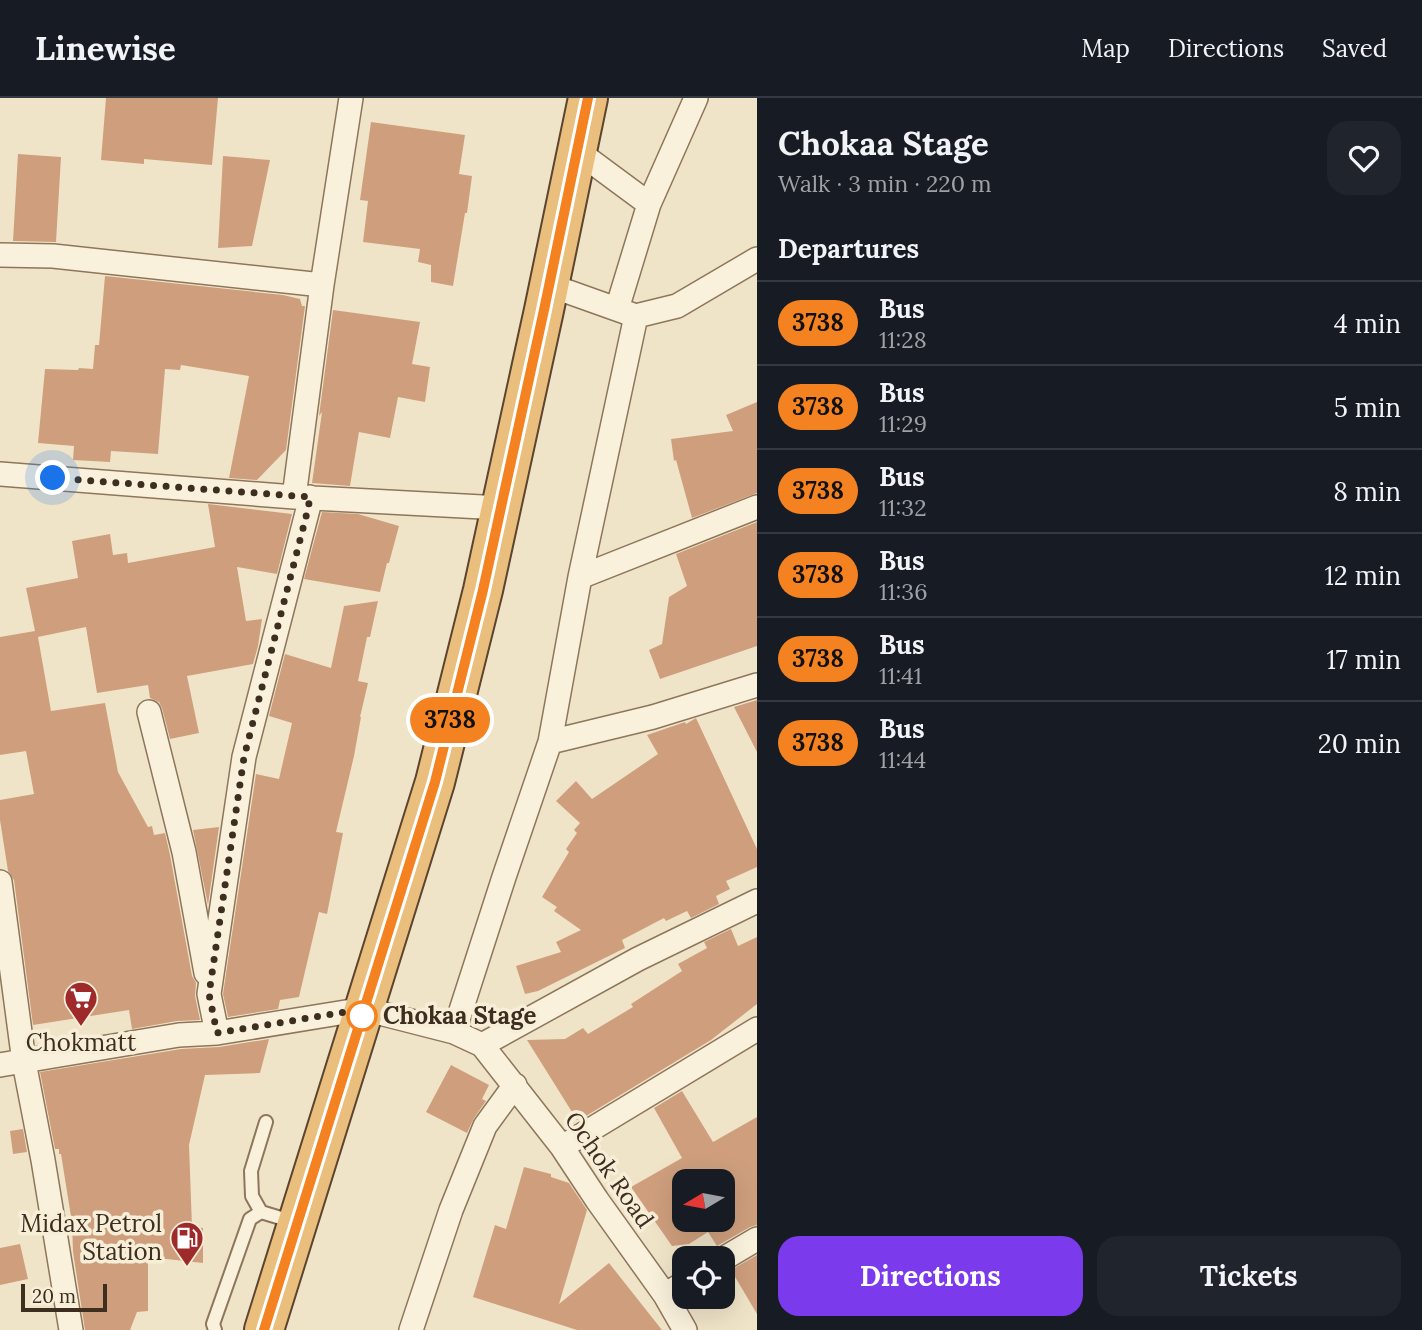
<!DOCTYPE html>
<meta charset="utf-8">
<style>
:root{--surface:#171b24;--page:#20242c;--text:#f1f3f6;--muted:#9ea1a6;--line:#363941;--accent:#7c3aed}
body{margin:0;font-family:Lora,serif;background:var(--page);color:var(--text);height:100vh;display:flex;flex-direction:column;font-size:26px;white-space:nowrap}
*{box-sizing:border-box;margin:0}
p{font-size:23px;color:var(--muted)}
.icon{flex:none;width:38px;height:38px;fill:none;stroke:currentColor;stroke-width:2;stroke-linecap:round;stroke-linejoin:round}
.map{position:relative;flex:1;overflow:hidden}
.sheet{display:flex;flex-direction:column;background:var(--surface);width:665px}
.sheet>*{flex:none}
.badge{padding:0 14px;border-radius:23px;font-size:24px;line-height:46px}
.needle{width:46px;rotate:260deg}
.tools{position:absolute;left:672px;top:1071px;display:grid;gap:14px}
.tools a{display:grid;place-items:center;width:63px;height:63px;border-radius:14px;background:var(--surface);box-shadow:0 7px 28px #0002;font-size:35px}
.scale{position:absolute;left:21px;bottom:18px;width:86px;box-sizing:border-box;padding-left:7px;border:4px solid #3d2e20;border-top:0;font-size:19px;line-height:24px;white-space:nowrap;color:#3d2e20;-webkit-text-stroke:5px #f7eed8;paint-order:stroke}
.you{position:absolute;width:35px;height:35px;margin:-18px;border:5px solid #fff;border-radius:50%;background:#1a73e8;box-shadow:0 0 0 10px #1a73e833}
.map>.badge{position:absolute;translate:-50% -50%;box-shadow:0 0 0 4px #fff}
h2{padding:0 21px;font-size:26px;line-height:63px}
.round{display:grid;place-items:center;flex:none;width:74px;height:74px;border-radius:21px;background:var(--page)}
.headline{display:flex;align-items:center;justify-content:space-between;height:119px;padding:0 21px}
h1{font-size:33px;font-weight:800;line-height:52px}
.primary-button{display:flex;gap:14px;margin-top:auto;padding:14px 21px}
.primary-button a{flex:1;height:80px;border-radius:21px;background:var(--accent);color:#fff;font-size:28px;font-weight:800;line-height:80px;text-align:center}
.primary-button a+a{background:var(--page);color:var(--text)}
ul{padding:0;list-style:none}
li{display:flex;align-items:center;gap:21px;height:84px;padding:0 21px;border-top:2px solid var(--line)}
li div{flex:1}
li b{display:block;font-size:26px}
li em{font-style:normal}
li .badge{min-width:77px;font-weight:700;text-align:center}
header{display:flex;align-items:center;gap:42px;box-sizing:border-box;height:98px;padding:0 35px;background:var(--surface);border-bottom:2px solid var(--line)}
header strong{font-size:33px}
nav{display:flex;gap:38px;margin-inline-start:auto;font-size:24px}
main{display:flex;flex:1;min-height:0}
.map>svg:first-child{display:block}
.building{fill:#cf9f7d;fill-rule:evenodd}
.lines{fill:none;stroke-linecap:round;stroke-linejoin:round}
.service-casing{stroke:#8d765c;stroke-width:16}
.minor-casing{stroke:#8d765c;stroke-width:26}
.trunk-casing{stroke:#5b4430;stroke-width:42}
.service{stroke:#faf1dc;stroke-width:12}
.minor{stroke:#faf1dc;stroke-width:23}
.trunk{stroke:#eabe7c;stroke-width:38}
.line-casing{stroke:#fff;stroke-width:16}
.line{stroke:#f58220;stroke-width:10}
.walk{stroke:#3d2e20;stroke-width:7;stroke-dasharray:0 12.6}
.stop-dot{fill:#fff;stroke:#f58220;stroke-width:3.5}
.labels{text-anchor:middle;stroke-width:7;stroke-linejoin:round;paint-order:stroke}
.stop-label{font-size:24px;font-weight:bold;fill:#3d2e20;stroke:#f7eed8;text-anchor:start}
.poi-label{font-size:24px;fill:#3d2e20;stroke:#f7eed8}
.street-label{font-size:24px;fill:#3d2e20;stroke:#f7eed8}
</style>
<header>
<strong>Linewise</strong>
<nav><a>Map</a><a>Directions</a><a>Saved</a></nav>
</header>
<main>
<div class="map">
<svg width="757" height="1232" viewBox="0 0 757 1232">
<rect width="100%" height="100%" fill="#f0e4c8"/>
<path class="building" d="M106 0H218L212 67 144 61V66L101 62Z
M371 24 465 37 459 76 472 78 467 115H465L453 188 431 184V167L418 164 420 151 363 144 368 103 360 102Z
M18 56 61 59 56 144 13 143Z
M223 58 270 62 252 148 218 150Z
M105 178 283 197 300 201 302 208H305L286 352 257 382 229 380 249 278 181 267 180 272 165 271 158 356 111 353 110 364 73 362 74 348 38 345 45 271 78 272 79 270 93 271 95 247H99Z
M333 212 420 224 412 266 430 269 425 304 398 299 390 340 359 334 350 388 312 385 322 314 319 318Z
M757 304V395L692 420 676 362 674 363 671 341 733 333 726 317Z
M208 406 292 416 277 476 237 469 246 523 262 521 258 548 253 566 187 578 199 635 170 641 162 610 159 604 150 600 148 587 97 595 86 529 38 539 51 613 105 605 118 674 148 729 152 728 154 737 165 735 170 757 192 878 196 885 195 898 200 922 177 923 132 931 129 912 33 927 14 782 8 773 0 722V702L34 696 26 653 0 657V539L35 533 26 490 78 480 72 443 110 436 113 457 127 455 128 465 215 449Z
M322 414 358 416 399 428 389 465H387L380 494 304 481Z
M757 424V548L660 581 649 552 662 546 669 499 687 488 676 456Z
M378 503 370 539H367L358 583 368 585 360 619H361L354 658 336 734 343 735 327 816 319 814 299 899 280 902 278 911 228 919 223 896 256 676 279 681 292 625 269 618 285 556 331 570 344 508Z
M757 602V654L734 609Z
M696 620 757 751V769L726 783 730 791 716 798 719 806 691 820 687 813 666 823 664 820 622 842 625 850 538 893 525 896 516 868 561 854 556 844 581 832 554 813 557 809 542 799 569 754 566 751 577 735 574 732 580 725 556 703 576 683 592 701 658 656 647 637 685 624 686 626Z
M219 729 208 807 193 732Z
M731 831 738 848 757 839V906L711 942 586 1018 585 1016 577 1022 527 942 565 941 583 930 588 936 633 909 631 906 682 873 678 866 707 850 704 844Z
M269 941 260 975 205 977 189 1047 192 1129 203 1130V1165L148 1159V1213L137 1214 130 1232H85L73 1154 72 1125 61 1056H59V1051H55L40 974 181 951 219 949Z
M451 967 489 987 482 1001 486 1003 474 1020 467 1035 426 1014Z
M682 993 713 1044 757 1019V1127L750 1129 717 1148 708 1134 689 1146 672 1148 631 1089 682 1060 654 1010ZM684 1083H723V1122H684Z
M23 1031 27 1054 13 1056 10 1033Z
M524 1069 551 1076V1079L569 1085 587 1112 559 1206 609 1165 662 1232H577L473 1199 495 1127 506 1131Z
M20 1146 28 1181 0 1187V1150Z
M757 1157V1216L731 1172Z"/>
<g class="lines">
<defs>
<path id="service" d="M261 1114 252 1098 251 1073 266 1024
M215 1232 213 1226 250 1121 261 1114 294 1124"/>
<path id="minor" d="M576 52 649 106
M0 157 53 158 322 187
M549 187 636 218 677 208 757 161
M617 211 649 106 696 0
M0 376 294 399 501 410
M294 399 322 187 351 0
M580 479 757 409
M149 614 184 754 206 875
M550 644 653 619 757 587
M0 784 24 964 43 1062 71 1232
M454 934 504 779 550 644 580 479 636 218
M217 935 209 896 244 659 308 411 310 399
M482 947 562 1049 597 1102 665 1197 685 1232
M0 967 179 937 217 935 364 911 454 934 482 947 638 861 757 803
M562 1049 757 931
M723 1161 757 1141
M665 1197 684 1185
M411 1232 451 1112 485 1028 515 987"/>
<path id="trunk" d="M264 1232 435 684 483 492 544 212 588 0"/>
</defs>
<use href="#service" class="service-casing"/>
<use href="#minor" class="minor-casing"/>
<use href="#trunk" class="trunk-casing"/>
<use href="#service" class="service"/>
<use href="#minor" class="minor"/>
<use href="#trunk" class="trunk"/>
</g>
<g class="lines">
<defs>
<path id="line" d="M264 1232 435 684 483 492 544 212 588 0"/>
</defs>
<use href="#line" class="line-casing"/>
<use href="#line" class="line"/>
<path class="walk" d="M53 380 310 399 308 411 244 659 209 896 217 935 364 911 362 918"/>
</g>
<defs>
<symbol id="supermarket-pin" viewBox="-11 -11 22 30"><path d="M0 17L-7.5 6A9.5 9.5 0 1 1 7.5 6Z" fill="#9e2a2b" stroke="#f7eed8"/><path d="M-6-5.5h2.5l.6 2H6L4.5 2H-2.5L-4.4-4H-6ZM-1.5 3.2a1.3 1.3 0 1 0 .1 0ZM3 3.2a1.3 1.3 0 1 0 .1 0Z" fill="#fff"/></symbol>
<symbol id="fuel-pin" viewBox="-11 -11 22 30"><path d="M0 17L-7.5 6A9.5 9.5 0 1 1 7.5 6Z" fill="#9e2a2b" stroke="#f7eed8"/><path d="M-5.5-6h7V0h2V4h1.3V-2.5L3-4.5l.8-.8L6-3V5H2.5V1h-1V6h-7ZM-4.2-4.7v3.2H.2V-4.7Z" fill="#fff"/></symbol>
</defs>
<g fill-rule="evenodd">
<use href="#supermarket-pin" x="62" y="881" width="38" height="52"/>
<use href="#fuel-pin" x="168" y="1121" width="38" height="52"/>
</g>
<circle class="stop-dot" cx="362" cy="918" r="14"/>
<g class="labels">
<g class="stop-label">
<text x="383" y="926">Chokaa Stage</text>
</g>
<g class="poi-label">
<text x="81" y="953">Chokmatt</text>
<text x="162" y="1134" text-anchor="end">Midax Petrol<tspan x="162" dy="28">Station</tspan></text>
</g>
<g class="street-label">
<text transform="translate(609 1072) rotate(55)" y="8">Ochok Road</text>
</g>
</g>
</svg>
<div class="tools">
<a><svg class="needle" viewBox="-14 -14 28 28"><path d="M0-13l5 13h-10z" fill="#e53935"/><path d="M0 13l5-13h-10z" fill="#9ea1a6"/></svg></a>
<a><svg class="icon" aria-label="locate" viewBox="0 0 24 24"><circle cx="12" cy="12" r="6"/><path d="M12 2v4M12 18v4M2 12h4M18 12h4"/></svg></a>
</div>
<div class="scale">20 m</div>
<div class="you" style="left:53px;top:380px"></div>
<b class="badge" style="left:450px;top:622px;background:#f58220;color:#111">3738</b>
</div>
<section class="sheet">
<div class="headline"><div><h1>Chokaa Stage</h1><p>Walk · 3 min · 220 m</p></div><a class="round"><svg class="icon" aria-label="heart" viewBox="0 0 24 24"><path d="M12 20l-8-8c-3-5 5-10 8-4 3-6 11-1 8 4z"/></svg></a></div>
<h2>Departures</h2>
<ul>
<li><span class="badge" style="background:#f58220;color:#111">3738</span><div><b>Bus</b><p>11:28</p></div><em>4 min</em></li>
<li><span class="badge" style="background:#f58220;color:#111">3738</span><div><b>Bus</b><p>11:29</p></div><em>5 min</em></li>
<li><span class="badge" style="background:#f58220;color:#111">3738</span><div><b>Bus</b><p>11:32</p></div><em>8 min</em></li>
<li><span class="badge" style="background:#f58220;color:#111">3738</span><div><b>Bus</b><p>11:36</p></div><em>12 min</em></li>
<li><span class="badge" style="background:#f58220;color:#111">3738</span><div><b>Bus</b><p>11:41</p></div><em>17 min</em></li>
<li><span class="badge" style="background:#f58220;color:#111">3738</span><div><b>Bus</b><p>11:44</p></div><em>20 min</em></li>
</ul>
<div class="primary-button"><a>Directions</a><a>Tickets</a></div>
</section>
</main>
